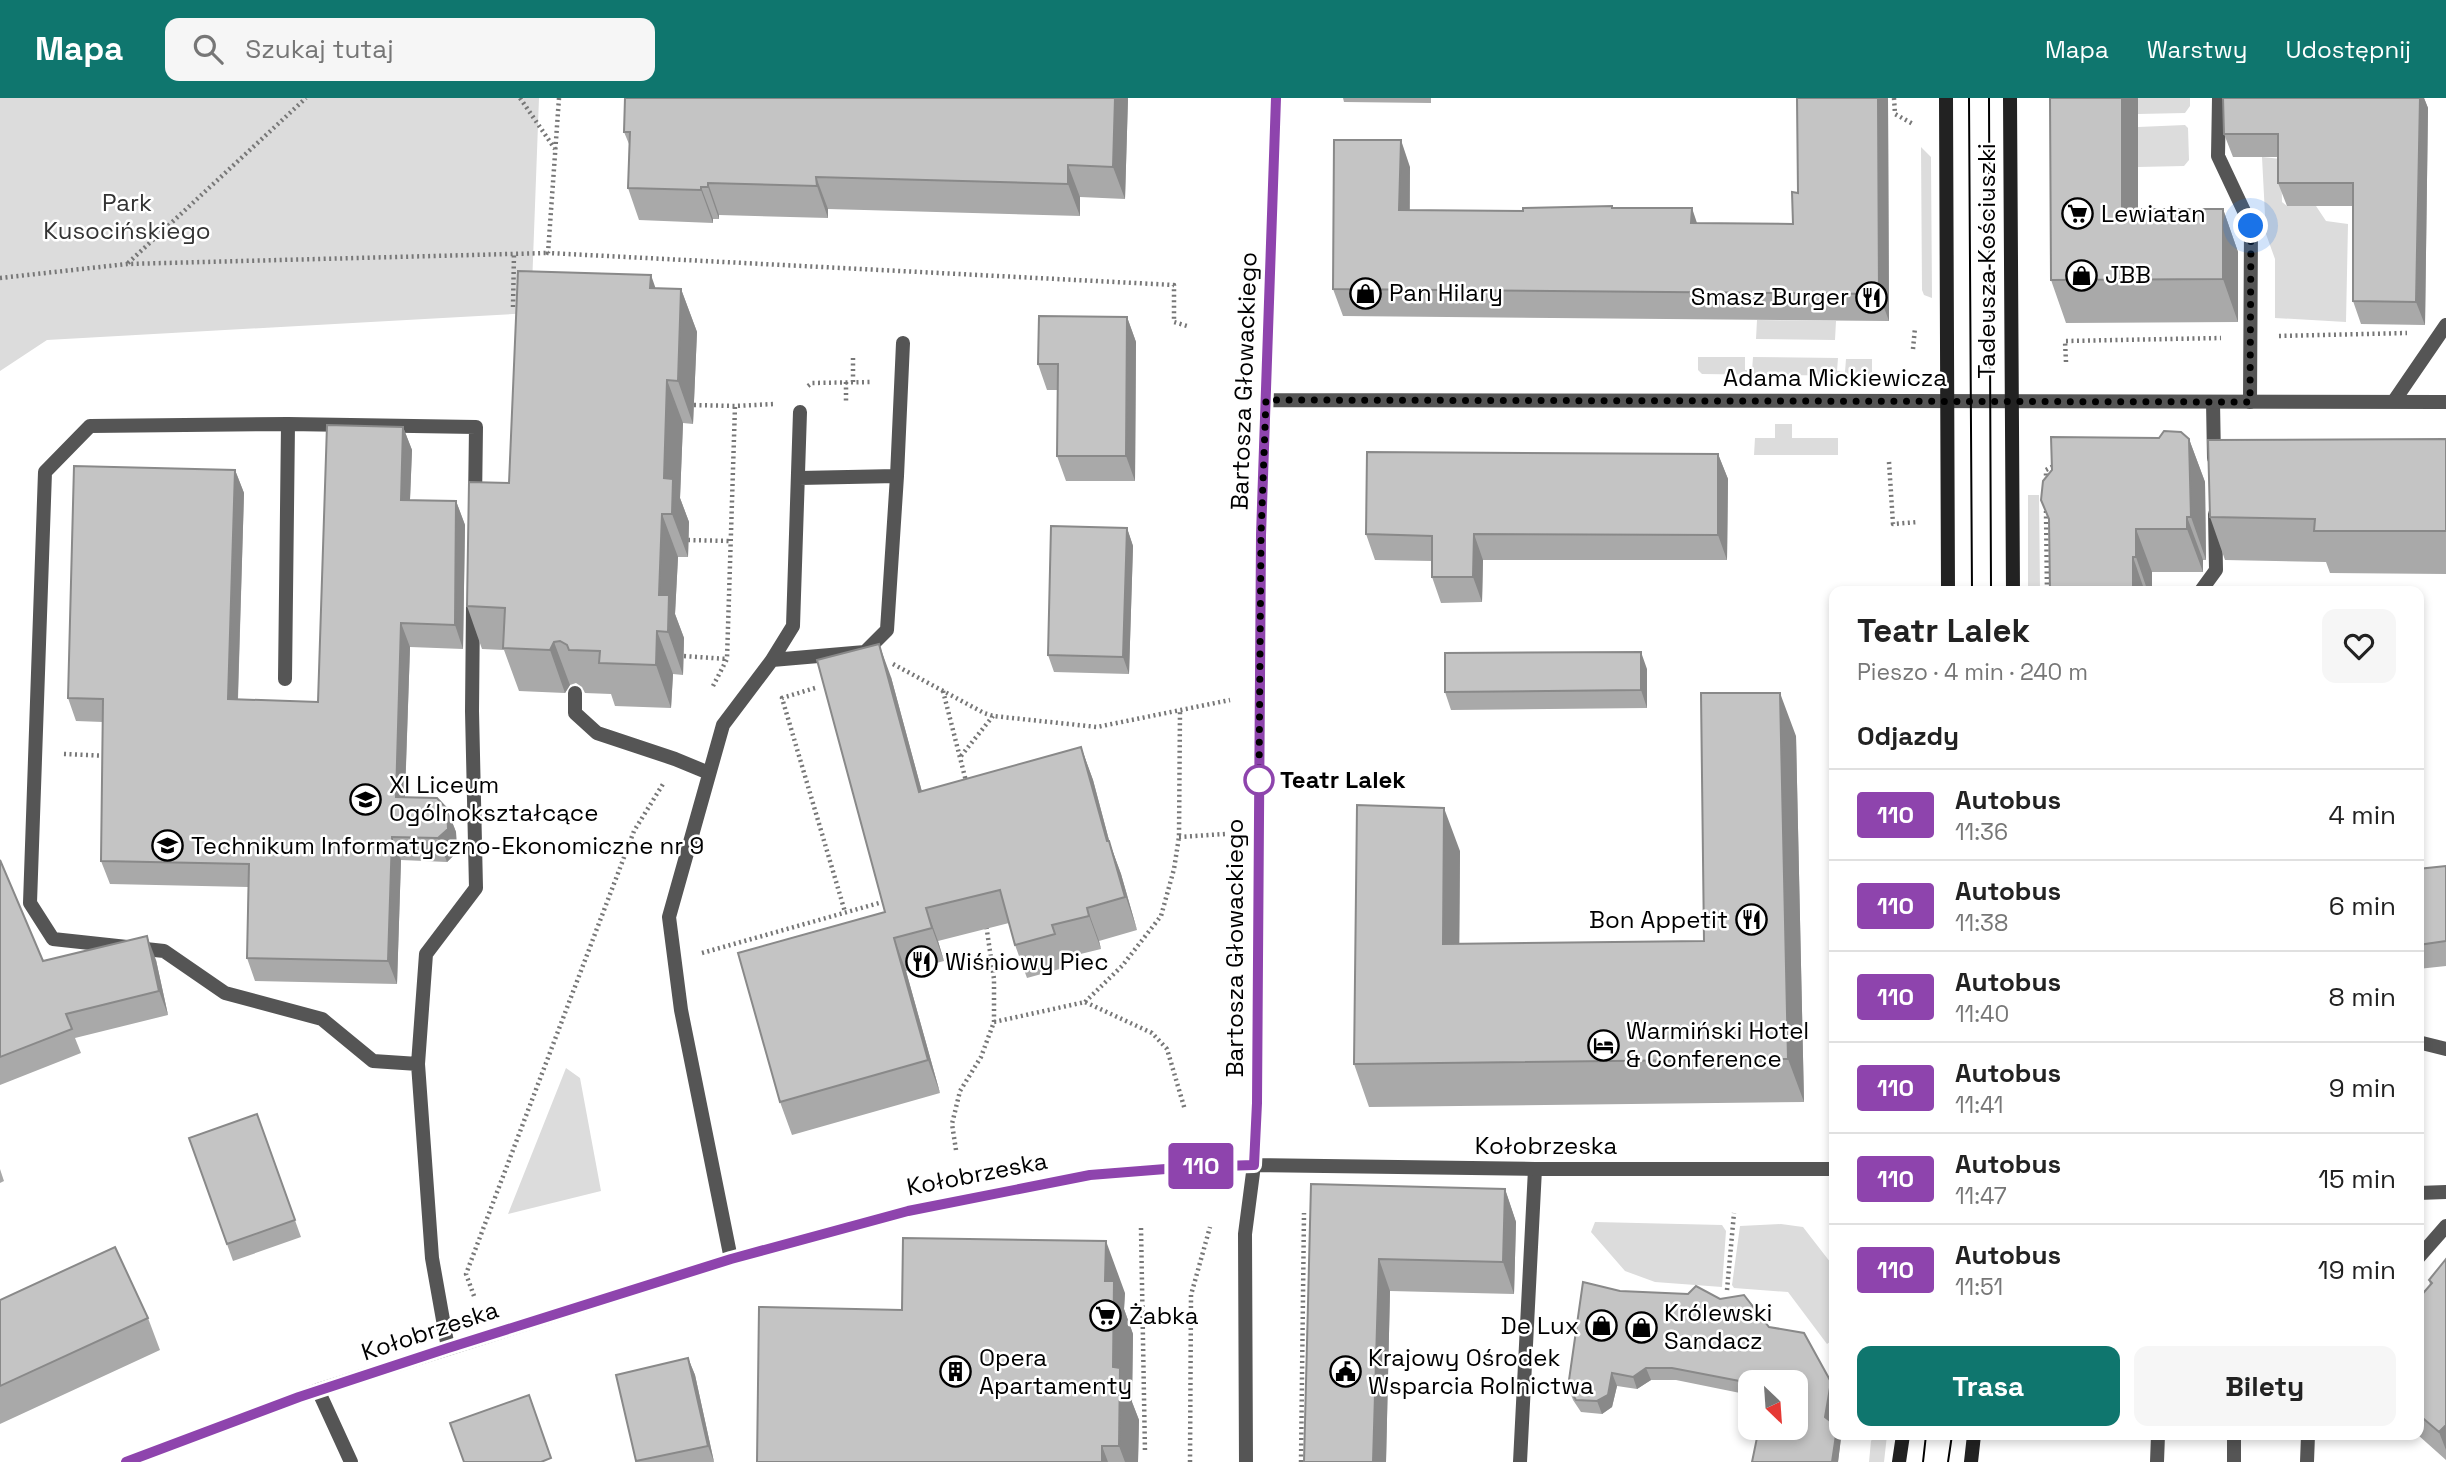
<!DOCTYPE html>
<html lang="pl">
<meta charset="utf-8">
<style>
:root{--surface:#fff;--page:#f6f6f6;--text:#222;--muted:#767676;--line:#e0e0e0;--accent:#0f766e}
body{margin:0;font-family:"Space Grotesk",sans-serif;background:var(--page);color:var(--text);height:100vh;display:flex;flex-direction:column;font-size:26px;white-space:nowrap}
*{box-sizing:border-box;margin:0}
p{font-size:23px;color:var(--muted)}
.icon{flex:none;width:38px;height:38px;fill:none;stroke:currentColor;stroke-width:2;stroke-linecap:round;stroke-linejoin:round}
.map{position:relative;flex:1;overflow:hidden}
.side{position:absolute;left:1829px;top:488px;width:595px;height:854px;display:flex;flex-direction:column;background:var(--surface);border-radius:14px;box-shadow:0 4px 10px #0003}
.side>*{flex:none}
.badge{padding:0 14px;border-radius:5px;font-size:24px;line-height:46px}
.needle{width:46px;rotate:155deg}
.buttons{position:absolute;left:1738px;top:1272px;display:grid;gap:14px}
.buttons a{display:grid;place-items:center;width:70px;height:70px;border-radius:14px;background:var(--surface);box-shadow:0 4px 10px #0003;font-size:35px}
.you{position:absolute;width:35px;height:35px;margin:-18px;border:5px solid #fff;border-radius:50%;background:#1a73e8;box-shadow:0 0 0 10px #1a73e833}
.map>.badge{position:absolute;translate:-50% -50%;box-shadow:0 0 0 4px #fff}
h2{padding:0 28px;font-size:26px;line-height:63px}
.round{display:grid;place-items:center;flex:none;width:74px;height:74px;border-radius:14px;background:var(--page)}
.head{display:flex;align-items:center;justify-content:space-between;height:119px;padding:0 28px}
h1{font-size:33px;font-weight:700;line-height:52px}
.button{display:flex;gap:14px;margin-top:auto;padding:14px 28px}
.button a{flex:1;height:80px;border-radius:14px;background:var(--accent);color:#fff;font-size:28px;font-weight:700;line-height:80px;text-align:center}
.button a+a{background:var(--page);color:var(--text)}
ul{padding:0;list-style:none}
li{display:flex;align-items:center;gap:21px;height:91px;padding:0 28px;border-top:2px solid var(--line)}
li div{flex:1}
li b{display:block;font-size:26px}
li em{font-style:normal}
li .badge{min-width:77px;font-weight:700;text-align:center}
header{display:flex;align-items:center;gap:42px;box-sizing:border-box;height:98px;padding:0 35px;background:var(--accent);color:#fff}
header strong{font-size:33px}
nav{display:flex;gap:38px;margin-inline-start:auto;font-size:24px}
.search{width:490px;height:63px;background:var(--page);display:flex;align-items:center;gap:18px;box-sizing:border-box;padding:0 24px;border-radius:14px;color:var(--muted);font-size:26px}
.map>svg:first-child{display:block}
.green{fill:#dcdcdc}
.lines{fill:none;stroke-linecap:round;stroke-linejoin:round}
.path{stroke:#777;stroke-width:4.5;stroke-dasharray:2 3.5;stroke-linecap:butt}
.lane{stroke:#555;stroke-width:14}
.street{stroke:#555;stroke-width:14}
.secondary{stroke:#222;stroke-width:14}
.tram{stroke:#000;stroke-width:2}
.wall{fill:#a9a9a9}
.shaded-wall{fill:#898989}
.building{fill:#c4c4c4;stroke:#898989;stroke-width:2}
.line-casing{stroke:#fff;stroke-width:16}
.line{stroke:#8e44ad;stroke-width:10}
.walk{stroke:#000;stroke-width:7;stroke-dasharray:0 12.6}
.stop-dot{fill:#fff;stroke:#8e44ad;stroke-width:3.5}
.labels{text-anchor:middle;stroke-width:5;stroke-linejoin:round;paint-order:stroke}
.park-label{font-size:24px;fill:#333;stroke:#fff}
.poi-label{font-size:24px;fill:#000;stroke:#fff;text-anchor:start}
.street-label{font-size:24px;fill:#000;stroke:#fff}
.stop-label{font-size:24px;font-weight:bold;fill:#000;stroke:#fff;text-anchor:start}
</style>
<header>
<strong>Mapa</strong>
<div class="search"><svg class="icon" aria-label="search" viewBox="0 0 24 24"><circle cx="10" cy="10" r="6"/><path d="M15 15l6 6"/></svg>Szukaj tutaj</div>
<nav><a>Mapa</a><a>Warstwy</a><a>Udostępnij</a></nav>
</header>
<div class="map">
<svg width="2446" height="1364" viewBox="0 0 2446 1364">
<rect width="100%" height="100%" fill="#fff"/>
<path class="green" d="M0 0H539L531 215 47 242 0 273Z
M2138 0H2190V8L2185 15 2138 16Z
M2185 27 2188 30 2189 62 2184 68 2138 69V29Z
M1921 49 1931 59 1932 200 1924 197 1922 192Z
M2262 59 2281 61 2282 104 2287 108H2316L2326 123 2348 126 2346 224 2275 220V161L2266 136Z
M1757 222 1836 223 1835 242 1756 241Z
M1698 259H1745V272L1752 273 1753 259 1838 260 1837 273 1845 274 1846 261H1872V278L1702 276 1698 272Z
M1775 326H1792V340H1838V357H1754L1755 340H1775Z
M2028 397H2039L2040 493H2028Z
M566 970 580 980 601 1093 508 1116Z
M1595 1124 1722 1127 1726 1133 1722 1189 1655 1184 1625 1173 1591 1134Z
M1781 1126 1803 1129 1834 1169V1241L1827 1246 1788 1194 1734 1190 1732 1187 1740 1128Z
M1875 1337H1887L1884 1364H1869L1871 1343Z"/>
<g class="lines">
<path class="path" d="M520 0 555 51
M559 0 548 155 1174 187V224L1187 228
M1894 0 1895 16 1913 26
M128 165 306 0
M0 180 127 166 548 155
M513 209 514 156
M2279 238 2407 235
M1913 251 1915 230
M2066 264 2065 243 2221 240
M846 284V306
M853 284V260
M808 288 812 285 872 284
M694 307 735 308 774 306
M1889 364 1893 426 1918 424
M2046 383V372L2057 366
M2046 413 2047 494
M688 442 731 443
M684 558 727 561
M893 566 984 615 993 618 1097 629 1230 602
M713 588 727 561 735 308
M815 590 782 600 845 814
M943 593 967 687
M64 656 108 658
M961 658 993 618
M1179 739 1225 736
M702 855 886 803
M1085 904 1122 868 1161 818 1174 771 1179 739 1180 612
M994 924 1085 904 1152 935 1167 951 1185 1012
M956 1052 952 1026 960 993 981 959 994 924V881L986 826
M1141 1130 1145 1355
M1727 1192 1734 1115
M474 1198 466 1176 634 733 663 686
M1190 1364 1191 1197 1210 1129
M1301 1364 1304 1115"/>
<path class="lane" d="M2219 0 2218 58 2251 128 2250 304
M2394 303 2446 227
M2213 304 2214 360
M897 378 903 245
M2200 494 2216 472 2215 416
M772 562 865 554 887 532 897 378 799 380
M285 581 288 326
M575 595V615L597 635 675 661 709 675
M2418 944 2446 951
M418 966 373 963 322 921 225 895 164 853 53 841 30 805 45 374 90 328 288 326 476 329 475 404
M2418 1095 2446 1094
M2418 1160 2446 1128
M731 1161 681 912 669 819 723 627 772 562 793 528 800 314
M448 1250 432 1160 418 966 426 856 476 790 472 613 473 508
M318 1292 351 1364
M2234 1337V1364
M1520 1364 1535 1071
M2157 1364 2158 1337
M2307 1364 2308 1337"/>
<path class="street" d="M1266 302 2446 304
M126 1364 318 1292 731 1161 908 1113 1090 1077 1191 1069 1254 1067 1535 1071H1834
M1246 1364 1245 1136 1254 1067 1257 1005 1261 437 1276 0"/>
<path class="secondary" d="M1946 0 1948 494
M2010 0 2013 494
M1899 1364 1903 1337
M1971 1364 1974 1337"/>
<path class="tram" d="M1969 0 1972 494
M1989 0 1991 494
M1923 1364 1926 1337
M1948 1364 1952 1337"/>
</g>
<path class="wall" d="M625 0H1128L1125 101 1080 99V118L828 111V120L719 117V121H713V125L639 122 628 90 629 46 624 34Z
M1343 0H1431V5L1344 4Z
M1888 0 1889 223 1343 218 1333 191 1410 69V112L1523 113 1612 108 1613 110 1697 125 1793 126 1798 95Z
M2050 0H2138V111H2223L2238 154V224L2066 225 2051 182Z
M2223 0H2424L2428 10 2425 227 2361 226 2353 203V108H2287L2278 85V59H2233L2224 36Z
M655 190 681 191 697 234 693 326 683 325 680 400 689 424 688 459H678L675 516 684 540 683 577 673 576 671 610 615 608 611 596 585 595 582 589 576 585 570 587 565 595 519 593 504 552 482 551 467 508 509 385Z
M1127 219 1136 244 1135 383H1066L1057 358 1058 292H1047L1038 266Z
M403 329 412 352 410 402 456 403 465 427 463 551 410 549 405 699 447 711 456 734 457 754 447 764 401 762 397 886 255 883 247 860 248 789 110 786 101 763 103 624 76 623 68 600 235 372 244 395 238 602 318 604Z
M2189 341 2205 384 2206 462H2203V474H2152V494H2050L2049 423 2041 402Z
M2446 341V476L2330 475 2326 464 2225 462 2210 419Z
M1718 356 1728 381 1727 462H1483L1482 504 1441 505 1432 479V463L1375 462 1366 436Z
M1127 430 1133 448 1129 576 1054 574 1048 557Z
M1647 571V610L1451 612 1445 594Z
M891 579 922 694 1081 649 1093 682 1110 746 1121 776 1137 832 1099 843 1101 851 1064 860 1067 869 1027 880 1015 847 1009 825 938 843 944 863 906 873 940 995 792 1037 780 1004 885 814Z
M1796 638 1804 1004 1369 1009 1354 966 1460 753 1459 846 1704 843Z
M0 762 43 863 156 862 168 917 75 940 81 955 0 987Z
M2446 768V868L2418 871V771Z
M257 1016 301 1139 233 1163 189 1040Z
M0 1071 4 1083 0 1085Z
M1311 1086 1505 1091 1516 1124 1514 1196 1390 1193 1386 1364H1304Z
M2446 1161V1362L2418 1337V1201L2430 1187 2429 1182Z
M1620 1193 1769 1229 1834 1307 1831 1324 1841 1340 1838 1364H1752L1796 1284H1750V1297L1676 1282H1651L1637 1291 1617 1288 1612 1309 1602 1316 1581 1314 1573 1302 1568 1289Z
M1125 1195 1124 1211 1133 1236 1132 1304 1139 1322 1138 1364H757L902 1212Z
M0 1202 148 1220 160 1252 0 1326Z
M688 1260 695 1277 714 1364H636L616 1277Z"/>
<path class="shaded-wall" d="M1115 0H1128L1125 101 1113 69Z
M1878 0H1888L1889 223 1879 196Z
M2122 0H2138V154L2122 111Z
M2420 0H2424L2428 10 2425 227 2416 204Z
M1401 42 1410 69 1409 139 1399 112Z
M1068 67 1080 99V118L1068 86Z
M816 79 828 111V120L817 88Z
M708 85 719 117V121L708 89Z
M701 89 713 121V125L701 92Z
M1692 110 1701 137 1691 125Z
M2223 111 2238 154V224L2223 181Z
M651 177 666 220 650 190Z
M681 191 697 234 693 326 678 283Z
M1127 219 1136 244 1135 383 1126 358Z
M667 282 683 325 680 400 689 424 688 459 672 416 664 380Z
M403 329 412 352 409 425 401 402Z
M2189 341 2205 384 2206 462 2191 419Z
M1718 356 1728 381 1727 462 1718 437Z
M235 372 244 395 237 625 228 601Z
M456 403 465 427 463 551 455 527Z
M662 416 678 459 675 516 684 540 683 577 668 534 659 497Z
M2187 419 2203 462V474L2187 431Z
M1127 430 1133 448 1129 576 1123 559Z
M2136 431 2152 474V494H2148L2136 459Z
M1474 436 1483 462 1482 504 1473 479Z
M2133 459 2145 494H2133Z
M401 525 410 549 404 722 396 699Z
M657 533 673 576 671 610 656 567Z
M554 544 570 587 565 595 550 552Z
M879 546 891 579 931 727 919 694Z
M1641 554 1647 571V610L1641 592Z
M1780 595 1796 638 1804 1004 1788 961Z
M1081 649 1093 682 1110 746 1121 776 1137 832 1107 743Z
M1444 710 1460 753 1459 889 1443 846Z
M447 711 456 734 457 754 447 764 438 740Z
M392 739 401 762 397 886 388 863Z
M926 810 938 843 944 863 932 830Z
M1087 810 1099 843 1101 851 1089 818Z
M147 838 156 862 168 917 159 893Z
M894 840 906 873 940 995 928 962Z
M1505 1091 1516 1124 1514 1196 1503 1164Z
M1106 1143 1125 1195 1124 1211 1133 1236 1132 1304 1139 1322 1138 1364H1125L1119 1348 1105 1183Z
M1379 1161 1390 1193 1386 1364H1373Z
M688 1260 695 1277 714 1364 708 1348Z
M1646 1270 1651 1282 1637 1291 1633 1279Z
M1612 1275 1617 1288 1612 1309 1602 1316 1597 1303Z
M1831 1284 1834 1291V1307L1830 1332 1825 1319Z
M2446 1327V1352L2439 1334Z
M1836 1337H1840L1841 1340 1838 1364H1832Z
M1102 1348 1108 1364H1102Z"/>
<path class="building" d="M625 0H1115L1113 69 1068 67V86L816 79 817 88 708 85V89H701V92L628 90 630 34H624Z
M1797 0H1878L1879 196 1333 191 1334 42H1401L1399 112 1523 113V110L1612 108V110H1692L1691 125 1793 126 1792 94 1798 95Z
M2050 0H2122V111H2223V181L2051 182Z
M2223 0H2420L2416 204 2353 203V85H2278V36H2224Z
M518 173 651 177 650 190 681 191 678 283 667 282 664 380 673 381 672 416H662L659 497H669L668 534 657 533 656 567 599 565 600 553 569 552 567 547 560 543 554 544 550 552 503 550 505 510 467 508 469 384 509 385Z
M1039 218 1127 219 1126 358H1057L1058 266H1038Z
M327 327 403 329 401 402 456 403 455 527 401 525 396 699 437 700 447 711 448 731 438 740 392 739 388 863 247 860 249 766 101 763 103 601 68 600 74 368 235 372 228 601 318 604Z
M2164 333 2181 334 2189 341 2191 419H2187V431H2136V459H2133V494H2050L2049 421 2041 402 2043 383 2052 372 2051 339 2159 340Z
M2446 341V433H2314L2315 421 2210 419 2208 342Z
M1367 354 1718 356V437L1474 436 1473 479H1432V438L1366 436Z
M1051 428 1127 430 1123 559 1048 557Z
M879 546 919 694 1081 649 1107 743H1109L1125 799 1087 810 1089 818 1052 827 1055 836 1015 847 1000 792 926 810 932 830 894 840 928 962 780 1004 738 855 885 814 817 562Z
M1641 554V592L1445 594V555Z
M1701 595H1780L1788 961 1354 966 1357 707 1444 710 1443 846 1704 843Z
M0 762 43 863 147 838 159 893 66 916 72 931 0 959Z
M2446 768V843L2418 847V771Z
M257 1016 295 1122 227 1146 189 1040Z
M1311 1086 1505 1091 1503 1164 1379 1161 1373 1364H1304Z
M903 1140 1106 1143 1105 1183H1114L1113 1269 1120 1270 1119 1348H1102V1364H757L759 1209 902 1212Z
M115 1149 148 1220 0 1288V1202Z
M2446 1161V1327L2439 1334 2418 1316V1201L2432 1185 2429 1182Z
M1583 1184 1620 1193 1688 1196 1696 1188 1720 1201 1744 1197 1769 1229 1804 1235 1831 1284 1825 1319 1834 1326V1337H1836L1832 1364H1752L1759 1330H1796V1284L1750 1285 1672 1270H1646L1633 1279 1612 1275 1608 1297 1597 1303 1576 1302 1568 1289Z
M688 1260 708 1348 636 1363 616 1277Z
M529 1297 551 1360 541 1364H464L450 1325Z"/>
<g class="lines">
<defs>
<path id="line" d="M126 1364 299 1299 448 1250 731 1161 908 1113 1090 1077 1191 1069 1254 1067 1257 1005 1261 437 1276 0"/>
</defs>
<use href="#line" class="line-casing"/>
<use href="#line" class="line"/>
<path class="walk" d="M1259 682 1261 437 1266 302 2250 304 2251 128"/>
</g>
<defs>
<symbol id="supermarket-ring" viewBox="-11 -11 22 22"><circle r="9.5" fill="#fff" stroke="#000" stroke-width="1.5"/><path d="M-6-5.5h2.5l.6 2H6L4.5 2H-2.5L-4.4-4H-6ZM-1.5 3.2a1.3 1.3 0 1 0 .1 0ZM3 3.2a1.3 1.3 0 1 0 .1 0Z" fill="#000"/></symbol>
<symbol id="shop-ring" viewBox="-11 -11 22 22"><circle r="9.5" fill="#fff" stroke="#000" stroke-width="1.5"/><path d="M-5-2.5h2.3a2.7 3.5 0 0 1 5.4 0H5L5.5 6h-11ZM-1.5-2.5h3a1.5 2.3 0 0 0-3 0Z" fill="#000"/></symbol>
<symbol id="restaurant-ring" viewBox="-11 -11 22 22"><circle r="9.5" fill="#fff" stroke="#000" stroke-width="1.5"/><path d="M-5-6h1v4h1v-4h1v4h1v-4h1v5L-1.5 .5V6h-2V.5L-5-1ZM5-6V6H3V1.5H1.5Q1.5-4 5-6Z" fill="#000"/></symbol>
<symbol id="school-ring" viewBox="-11 -11 22 22"><circle r="9.5" fill="#fff" stroke="#000" stroke-width="1.5"/><path d="M0-5L7-2L0 1L-7-2ZM-4 1L0 2.5L4 1V4Q0 6-4 4Z" fill="#000"/></symbol>
<symbol id="hotel-ring" viewBox="-11 -11 22 22"><circle r="9.5" fill="#fff" stroke="#000" stroke-width="1.5"/><path d="M-6-4.5h1.5V1H6V5H4.5V3h-9V5H-6ZM-4 0a1.8 1.8 0 1 1 3.6 0ZM.5 0V-2.5h3Q6-2.5 6 0Z" fill="#000"/></symbol>
<symbol id="building-ring" viewBox="-11 -11 22 22"><circle r="9.5" fill="#fff" stroke="#000" stroke-width="1.5"/><path d="M-4-6H4V6H1V3H-1V6H-4ZM-2.5-4.3h1.7v1.8h-1.7ZM.8-4.3h1.7v1.8H.8ZM-2.5-1h1.7V.8h-1.7ZM.8-1h1.7V.8H.8Z" fill="#000"/></symbol>
<symbol id="civic-ring" viewBox="-11 -11 22 22"><circle r="9.5" fill="#fff" stroke="#000" stroke-width="1.5"/><path d="M-.6-6.5H3V-4.5H.6V-3L4-1V1h2V6H-6V1h2V-1L-.6-3ZM-1.2 2.5V6h2.4V2.5Z" fill="#000"/></symbol>
</defs>
<g fill-rule="evenodd">
<use href="#supermarket-ring" x="2060" y="98" width="35" height="35"/>
<use href="#shop-ring" x="2064" y="160" width="35" height="35"/>
<use href="#shop-ring" x="1348" y="178" width="35" height="35"/>
<use href="#restaurant-ring" x="1854" y="182" width="35" height="35"/>
<use href="#school-ring" x="348" y="684" width="35" height="35"/>
<use href="#school-ring" x="150" y="730" width="35" height="35"/>
<use href="#restaurant-ring" x="1734" y="804" width="35" height="35"/>
<use href="#restaurant-ring" x="904" y="846" width="35" height="35"/>
<use href="#hotel-ring" x="1586" y="930" width="35" height="35"/>
<use href="#supermarket-ring" x="1088" y="1200" width="35" height="35"/>
<use href="#shop-ring" x="1584" y="1210" width="35" height="35"/>
<use href="#shop-ring" x="1624" y="1212" width="35" height="35"/>
<use href="#building-ring" x="938" y="1256" width="35" height="35"/>
<use href="#civic-ring" x="1328" y="1256" width="35" height="35"/>
</g>
<circle class="stop-dot" cx="1259" cy="682" r="14"/>
<g class="labels">
<g class="park-label">
<text x="127" y="113">Park<tspan x="127" dy="28">Kusocińskiego</tspan></text>
</g>
<g class="poi-label">
<text x="2101" y="124">Lewiatan</text>
<text x="2105" y="185">JBB</text>
<text x="1389" y="203">Pan Hilary</text>
<text x="1849" y="207" text-anchor="end">Smasz Burger</text>
<text x="389" y="695">XI Liceum<tspan x="389" dy="28">Ogólnokształcące</tspan></text>
<text x="191" y="756">Technikum Informatyczno-Ekonomiczne nr 9</text>
<text x="1728" y="830" text-anchor="end">Bon Appetit</text>
<text x="945" y="872">Wiśniowy Piec</text>
<text x="1626" y="941">Warmiński Hotel<tspan x="1626" dy="28">&amp; Conference</tspan></text>
<text x="1664" y="1223">Królewski<tspan x="1664" dy="28">Sandacz</tspan></text>
<text x="1129" y="1226">Żabka</text>
<text x="1579" y="1236" text-anchor="end">De Lux</text>
<text x="979" y="1268">Opera<tspan x="979" dy="28">Apartamenty</tspan></text>
<text x="1368" y="1268">Krajowy Ośrodek<tspan x="1368" dy="28">Wsparcia Rolnictwa</tspan></text>
</g>
<g class="street-label">
<text transform="translate(1987 163) rotate(-90)" y="8">Tadeusza Kościuszki</text>
<text x="1835" y="288">Adama Mickiewicza</text>
<text transform="translate(1244 283) rotate(-88)" y="8">Bartosza Głowackiego</text>
<text transform="translate(1235 850) rotate(-90)" y="8">Bartosza Głowackiego</text>
<text x="1546" y="1056">Kołobrzeska</text>
<text transform="translate(977 1076) rotate(-11)" y="8">Kołobrzeska</text>
<text transform="translate(430 1233) rotate(-18)" y="8">Kołobrzeska</text>
</g>
<g class="stop-label">
<text x="1280" y="690">Teatr Lalek</text>
</g>
</g>
</svg>
<div class="buttons">
<a><svg class="needle" viewBox="-14 -14 28 28"><path d="M0-13l5 13h-10z" fill="#e53935"/><path d="M0 13l5-13h-10z" fill="#767676"/></svg></a>
</div>
<div class="you" style="left:2251px;top:128px"></div>
<b class="badge" style="left:1201px;top:1068px;background:#8e44ad;color:#fff">110</b>
<section class="side">
<div class="head"><div><h1>Teatr Lalek</h1><p>Pieszo · 4 min · 240 m</p></div><a class="round"><svg class="icon" aria-label="heart" viewBox="0 0 24 24"><path d="M12 20l-8-8c-3-5 5-10 8-4 3-6 11-1 8 4z"/></svg></a></div>
<h2>Odjazdy</h2>
<ul>
<li><span class="badge" style="background:#8e44ad;color:#fff">110</span><div><b>Autobus</b><p>11:36</p></div><em>4 min</em></li>
<li><span class="badge" style="background:#8e44ad;color:#fff">110</span><div><b>Autobus</b><p>11:38</p></div><em>6 min</em></li>
<li><span class="badge" style="background:#8e44ad;color:#fff">110</span><div><b>Autobus</b><p>11:40</p></div><em>8 min</em></li>
<li><span class="badge" style="background:#8e44ad;color:#fff">110</span><div><b>Autobus</b><p>11:41</p></div><em>9 min</em></li>
<li><span class="badge" style="background:#8e44ad;color:#fff">110</span><div><b>Autobus</b><p>11:47</p></div><em>15 min</em></li>
<li><span class="badge" style="background:#8e44ad;color:#fff">110</span><div><b>Autobus</b><p>11:51</p></div><em>19 min</em></li>
</ul>
<div class="button"><a>Trasa</a><a>Bilety</a></div>
</section>
</div>
